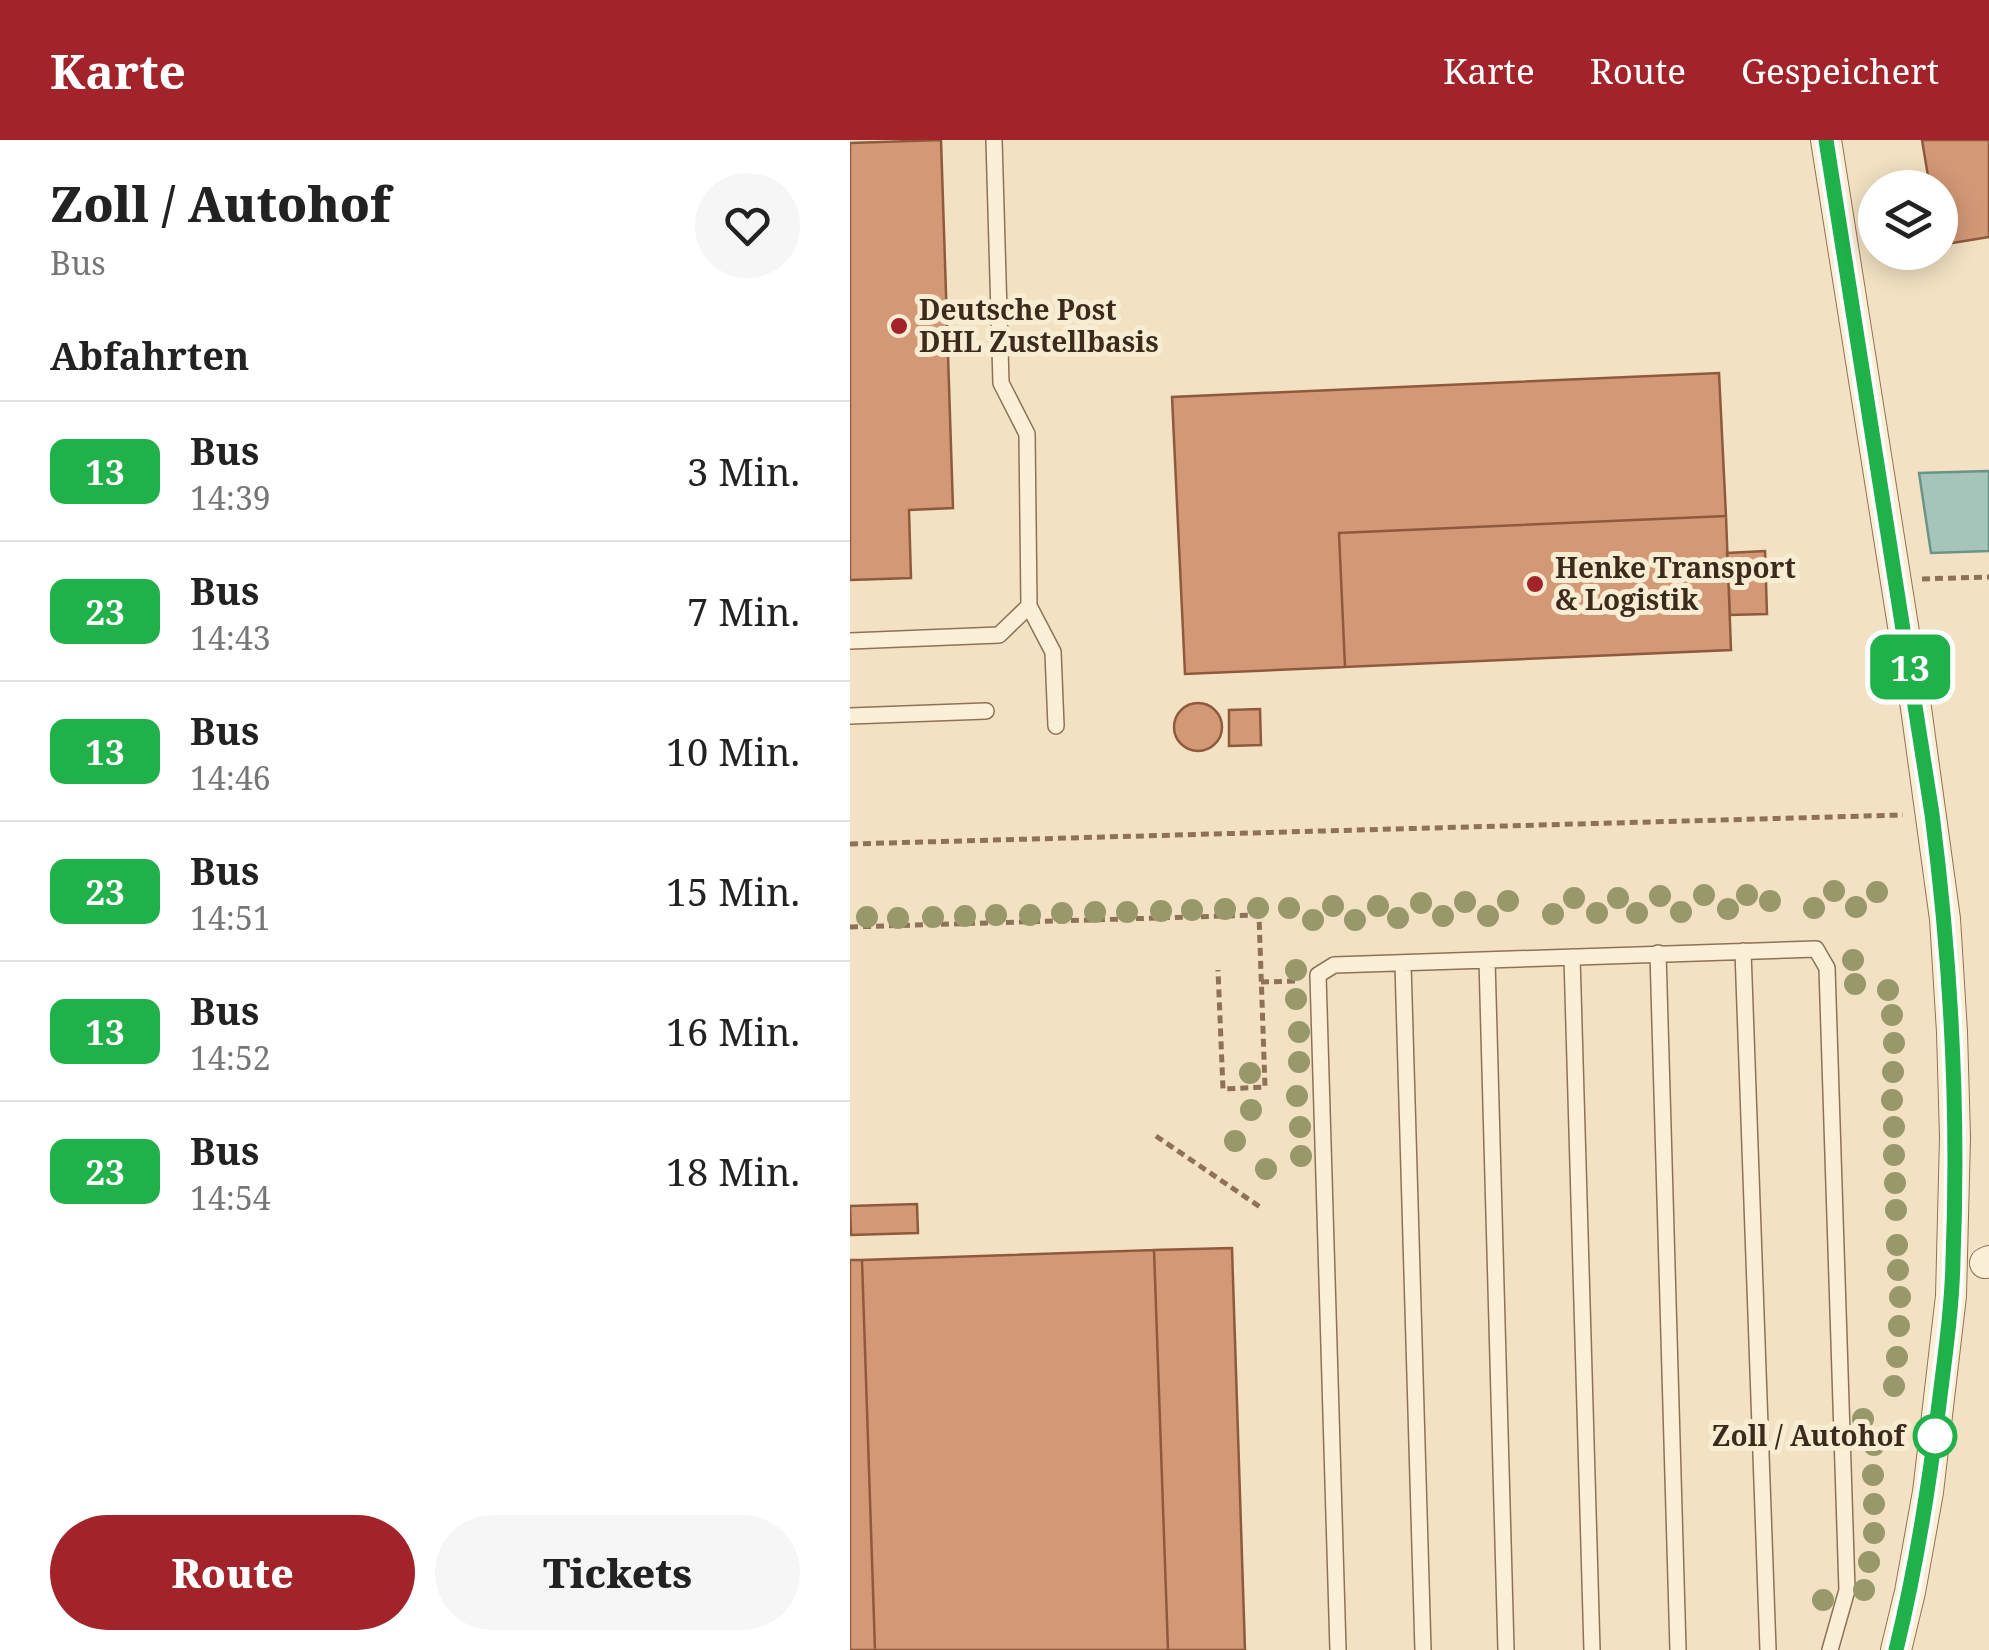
<!DOCTYPE html>
<html lang="de">
<style>
:root{--surface:#fff;--page:#f6f6f6;--text:#222;--muted:#767676;--line:#e0e0e0;--accent:#a2232a}
body{margin:0;font-family:"Noto Serif",serif;background:var(--page);color:var(--text);height:100vh;display:flex;flex-direction:column;font-size:38px;white-space:nowrap}
*{box-sizing:border-box;margin:0}
p{font-size:32px;color:var(--muted)}
.icon{flex:none;width:55px;height:55px;fill:none;stroke:currentColor;stroke-width:2;stroke-linecap:round;stroke-linejoin:round}
.map{position:relative;flex:1;overflow:hidden}
.sheet{display:flex;flex-direction:column;background:var(--surface);width:850px}
.sheet>*{flex:none}
.badge{padding:0 20px;border-radius:15px;font-size:35px;line-height:65px}
.tools{position:absolute;left:1008px;top:30px;display:grid;gap:20px}
.tools a{display:grid;place-items:center;width:100px;height:100px;border-radius:50%;background:var(--surface);box-shadow:0 5px 25px #0003;font-size:50px}
.map>.badge{position:absolute;translate:-50% -50%;box-shadow:0 0 0 5px #fff}
h2{padding:0 50px;font-size:38px;line-height:90px}
.round{display:grid;place-items:center;flex:none;width:105px;height:105px;border-radius:52px;background:var(--page)}
.overview{display:flex;align-items:center;justify-content:space-between;height:170px;padding:0 50px}
h1{font-size:48px;font-weight:800;line-height:75px}
.action{display:flex;gap:20px;margin-top:auto;padding:20px 50px}
.action a{flex:1;height:115px;border-radius:60px;background:var(--accent);color:#fff;font-size:40px;font-weight:800;line-height:115px;text-align:center}
.action a+a{background:var(--page);color:var(--text)}
ul{padding:0;list-style:none}
li{display:flex;align-items:center;gap:30px;height:140px;padding:0 50px;border-top:2px solid var(--line)}
li div{flex:1}
li b{display:block;font-size:38px}
li em{font-style:normal}
li .badge{min-width:110px;font-weight:700;text-align:center}
header{display:flex;align-items:center;gap:60px;box-sizing:border-box;height:140px;padding:0 50px;background:var(--accent);color:#fff}
header strong{font-size:48px}
nav{display:flex;gap:55px;margin-inline-start:auto;font-size:35px}
main{display:flex;flex:1;min-height:0}
.map>svg:first-child{display:block}
.water{fill:#a5c4ba;stroke:#6b9488;stroke-width:2.5}
.building{fill:#d39876;stroke:#8f593c;stroke-width:2.5}
.lines{fill:none;stroke-linecap:round;stroke-linejoin:round}
.service-casing{stroke:#8e7258;stroke-width:18}
.minor-casing{stroke:#8e7258;stroke-width:32}
.path{stroke:#8e7258;stroke-width:5;stroke-dasharray:8 5;stroke-linecap:butt}
.service{stroke:#fbefd7;stroke-width:15}
.minor{stroke:#fbefd7;stroke-width:30}
.tree{fill:#98986a}
.line-casing{stroke:#fff;stroke-width:22}
.line{stroke:#20b14a;stroke-width:15}
.poi-dot{fill:#a2232a;stroke:#f8ecd3;stroke-width:4}
.stop-dot{fill:#fff;stroke:#20b14a;stroke-width:5}
.labels{text-anchor:middle;stroke-width:10;stroke-linejoin:round;paint-order:stroke}
.poi-label{font-size:28px;font-weight:bold;fill:#3c2b1d;stroke:#f8ecd3;text-anchor:start}
.stop-label{font-size:28px;font-weight:bold;fill:#3c2b1d;stroke:#f8ecd3;text-anchor:end}
</style>
<header>
<strong>Karte</strong>
<nav><a>Karte</a><a>Route</a><a>Gespeichert</a></nav>
</header>
<main>
<section class="sheet">
<div class="overview"><div><h1>Zoll / Autohof</h1><p>Bus</p></div><a class="round"><svg class="icon" aria-label="heart" viewBox="0 0 24 24"><path d="M12 20l-8-8c-3-5 5-10 8-4 3-6 11-1 8 4z"/></svg></a></div>
<h2>Abfahrten</h2>
<ul>
<li><span class="badge" style="background:#20b14a;color:#fff">13</span><div><b>Bus</b><p>14:39</p></div><em>3 Min.</em></li>
<li><span class="badge" style="background:#20b14a;color:#fff">23</span><div><b>Bus</b><p>14:43</p></div><em>7 Min.</em></li>
<li><span class="badge" style="background:#20b14a;color:#fff">13</span><div><b>Bus</b><p>14:46</p></div><em>10 Min.</em></li>
<li><span class="badge" style="background:#20b14a;color:#fff">23</span><div><b>Bus</b><p>14:51</p></div><em>15 Min.</em></li>
<li><span class="badge" style="background:#20b14a;color:#fff">13</span><div><b>Bus</b><p>14:52</p></div><em>16 Min.</em></li>
<li><span class="badge" style="background:#20b14a;color:#fff">23</span><div><b>Bus</b><p>14:54</p></div><em>18 Min.</em></li>
</ul>
<div class="action"><a>Route</a><a>Tickets</a></div>
</section>
<div class="map">
<svg width="1139" height="1510" viewBox="0 0 1139 1510">
<rect width="100%" height="100%" fill="#f2e2c3"/>
<path class="water" d="M1139 331V411L1081 413 1069 333Z"/>
<path class="building" d="M91 0 103 368 59 370 61 438 0 440V3Z
M1072 0H1139V97L1090 105V48H1080Z
M869 233 876 376 489 393 495 527 335 534 322 257Z
M876 376 881 510 495 527 489 393Z
M915 411 917 474 880 475 877 413Z
M324 587a24 24 0 1 1 48 0a24 24 0 1 1-48 0Z
M410 569 411 605 379 606V570Z
M67 1064 68 1093 1 1095 0 1066Z
M382 1108 395 1510H318L304 1110Z
M304 1110 318 1510H25L12 1120Z
M0 1120H12L25 1510H0Z"/>
<g class="lines">
<defs>
<path id="service" d="M179 466 203 512 206 586
M0 501 149 495 179 466 177 294 151 243 144 0
M0 576 136 571
M893 811 918 1510
M808 813 828 1510
M722 817 742 1510
M637 820 656 1510
M553 824 573 1510
M488 1510 468 835 484 825 966 809 977 828 997 1450 980 1510"/>
<path id="minor" d="M976 0 1066 568 1095 779 1102 892 1105 997 1101 1156 1078 1352 1060 1452 1046 1510
M1135 1123 1139 1121"/>
</defs>
<use href="#service" class="service-casing"/>
<use href="#minor" class="minor-casing"/>
<path class="path" d="M1072 439 1139 437
M0 704 1053 675
M0 787 409 775 415 947 373 949 368 830
M411 842 448 841
M306 996 413 1069"/>
<use href="#service" class="service"/>
<use href="#minor" class="minor"/>
</g>
<g class="tree">
<circle cx="984" cy="751" r="11"/>
<circle cx="1027" cy="752" r="11"/>
<circle cx="854" cy="755" r="11"/>
<circle cx="897" cy="755" r="11"/>
<circle cx="810" cy="756" r="11"/>
<circle cx="724" cy="758" r="11"/>
<circle cx="768" cy="758" r="11"/>
<circle cx="658" cy="761" r="11"/>
<circle cx="920" cy="761" r="11"/>
<circle cx="615" cy="762" r="11"/>
<circle cx="571" cy="763" r="11"/>
<circle cx="483" cy="766" r="11"/>
<circle cx="528" cy="766" r="11"/>
<circle cx="1006" cy="767" r="11"/>
<circle cx="408" cy="768" r="11"/>
<circle cx="439" cy="768" r="11"/>
<circle cx="964" cy="768" r="11"/>
<circle cx="375" cy="769" r="11"/>
<circle cx="878" cy="769" r="11"/>
<circle cx="342" cy="770" r="11"/>
<circle cx="311" cy="771" r="11"/>
<circle cx="245" cy="772" r="11"/>
<circle cx="277" cy="772" r="11"/>
<circle cx="831" cy="772" r="11"/>
<circle cx="212" cy="773" r="11"/>
<circle cx="747" cy="773" r="11"/>
<circle cx="787" cy="773" r="11"/>
<circle cx="703" cy="774" r="11"/>
<circle cx="146" cy="775" r="11"/>
<circle cx="180" cy="775" r="11"/>
<circle cx="115" cy="776" r="11"/>
<circle cx="593" cy="776" r="11"/>
<circle cx="638" cy="776" r="11"/>
<circle cx="17" cy="777" r="11"/>
<circle cx="83" cy="777" r="11"/>
<circle cx="48" cy="778" r="11"/>
<circle cx="548" cy="778" r="11"/>
<circle cx="463" cy="780" r="11"/>
<circle cx="505" cy="780" r="11"/>
<circle cx="1003" cy="820" r="11"/>
<circle cx="446" cy="830" r="11"/>
<circle cx="1005" cy="844" r="11"/>
<circle cx="1038" cy="850" r="11"/>
<circle cx="446" cy="859" r="11"/>
<circle cx="1042" cy="875" r="11"/>
<circle cx="449" cy="892" r="11"/>
<circle cx="1044" cy="903" r="11"/>
<circle cx="449" cy="922" r="11"/>
<circle cx="1043" cy="932" r="11"/>
<circle cx="400" cy="933" r="11"/>
<circle cx="447" cy="956" r="11"/>
<circle cx="1042" cy="960" r="11"/>
<circle cx="401" cy="970" r="11"/>
<circle cx="450" cy="987" r="11"/>
<circle cx="1044" cy="987" r="11"/>
<circle cx="385" cy="1001" r="11"/>
<circle cx="1044" cy="1015" r="11"/>
<circle cx="451" cy="1016" r="11"/>
<circle cx="416" cy="1029" r="11"/>
<circle cx="1045" cy="1043" r="11"/>
<circle cx="1046" cy="1070" r="11"/>
<circle cx="1047" cy="1105" r="11"/>
<circle cx="1048" cy="1130" r="11"/>
<circle cx="1050" cy="1157" r="11"/>
<circle cx="1049" cy="1186" r="11"/>
<circle cx="1047" cy="1217" r="11"/>
<circle cx="1044" cy="1246" r="11"/>
<circle cx="1013" cy="1279" r="11"/>
<circle cx="1024" cy="1305" r="11"/>
<circle cx="1023" cy="1335" r="11"/>
<circle cx="1024" cy="1364" r="11"/>
<circle cx="1024" cy="1393" r="11"/>
<circle cx="1019" cy="1422" r="11"/>
<circle cx="1014" cy="1450" r="11"/>
<circle cx="973" cy="1460" r="11"/>
</g>
<g class="lines">
<defs>
<path id="line" d="M976 0 1082 674C1101 822 1109 971 1103 1120 1102 1168 1095 1216 1089 1264 1079 1347 1066 1428 1046 1510"/>
</defs>
<use href="#line" class="line-casing"/>
<use href="#line" class="line"/>
</g>
<g class="poi-dot">
<circle cx="49" cy="186" r="10"/>
<circle cx="685" cy="444" r="10"/>
</g>
<circle class="stop-dot" cx="1085" cy="1296" r="20"/>
<g class="labels">
<g class="poi-label">
<text x="69" y="180">Deutsche Post<tspan x="69" dy="32">DHL Zustellbasis</tspan></text>
<text x="705" y="438">Henke Transport<tspan x="705" dy="32">&amp; Logistik</tspan></text>
</g>
<g class="stop-label">
<text x="1055" y="1306">Zoll / Autohof</text>
</g>
</g>
</svg>
<div class="tools">
<a><svg class="icon" aria-label="layers" viewBox="0 0 24 24"><path d="M12 4l9 5-9 5-9-5zM3 14l9 5 9-5"/></svg></a>
</div>
<b class="badge" style="left:1060px;top:527px;background:#20b14a;color:#fff">13</b>
</div>
</main>
